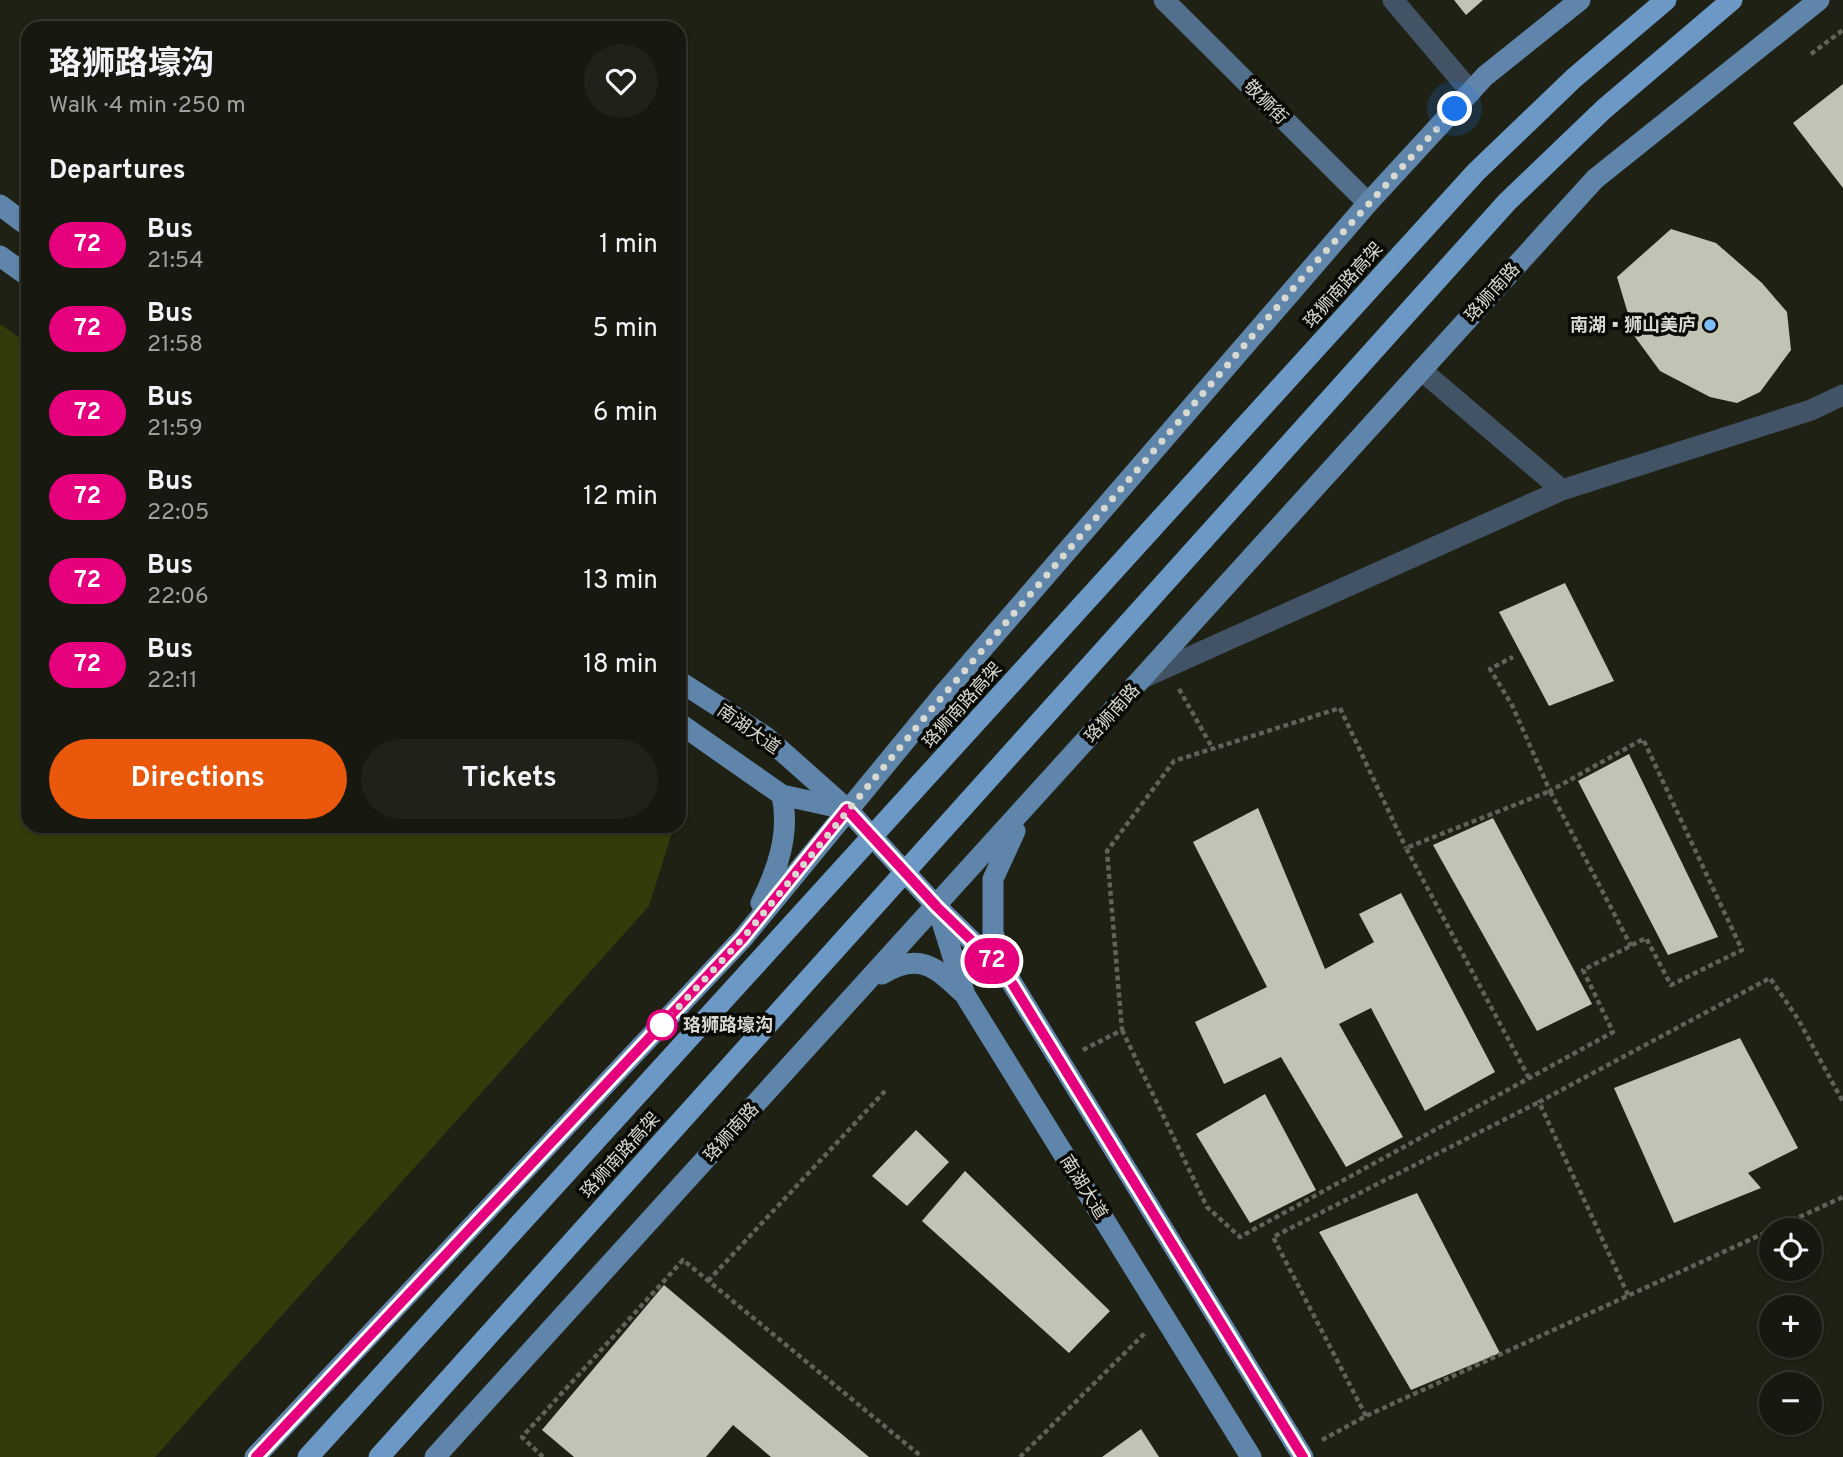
<!DOCTYPE html>
<meta charset="utf-8">
<style>
:root{--surface:#171910;--page:#202219;--text:#f1f3f6;--muted:#9ea09f;--line:#363830;--accent:#ea580c}
body{margin:0;font-family:Overpass,"Noto Sans SC",sans-serif;background:var(--page);color:var(--text);height:100vh;display:flex;flex-direction:column;font-size:26px;white-space:nowrap}
*{box-sizing:border-box;margin:0}
p{font-size:23px;color:var(--muted)}
.icon{flex:none;width:38px;height:38px;fill:none;stroke:currentColor;stroke-width:2;stroke-linecap:round;stroke-linejoin:round}
.map{position:relative;flex:1;overflow:hidden}
.details{position:absolute;left:21px;top:21px;width:665px;height:812px;display:flex;flex-direction:column;background:var(--surface);border-radius:21px;box-shadow:0 2px 5px #0004,0 0 0 2px var(--line)}
.details>*{flex:none}
.badge{padding:0 14px;border-radius:23px;font-size:24px;line-height:46px}
.controls{position:absolute;left:1759px;top:1218px;display:grid;gap:14px}
.controls a{display:grid;place-items:center;width:63px;height:63px;border-radius:50%;background:var(--surface);box-shadow:0 2px 5px #0004,0 0 0 2px var(--line);font-size:35px}
.you{position:absolute;width:35px;height:35px;margin:-18px;border:5px solid #fff;border-radius:50%;background:#1a73e8;box-shadow:0 0 0 10px #1a73e833}
.map>.badge{position:absolute;translate:-50% -50%;box-shadow:0 0 0 4px #fff}
h2{padding:0 28px;font-size:26px;line-height:63px}
.round{display:grid;place-items:center;flex:none;width:74px;height:74px;border-radius:37px;background:var(--page)}
.headline{display:flex;align-items:center;justify-content:space-between;height:119px;padding:0 28px}
h1{font-size:33px;font-weight:700;line-height:52px}
.primary-button{display:flex;gap:14px;margin-top:auto;padding:14px 28px}
.primary-button a{flex:1;height:80px;border-radius:42px;background:var(--accent);color:#fff;font-size:28px;font-weight:700;line-height:80px;text-align:center}
.primary-button a+a{background:var(--page);color:var(--text)}
ul{padding:0;list-style:none}
li{display:flex;align-items:center;gap:21px;height:84px;padding:0 28px}
li div{flex:1}
li b{display:block;font-size:26px}
li em{font-style:normal}
li .badge{min-width:77px;font-weight:700;text-align:center}
.map>svg:first-child{display:block}
.green{fill:#353a0b}
.building{fill:#c1c4b4}
.lines{fill:none;stroke-linecap:round;stroke-linejoin:round}
.path{stroke:#616358;stroke-width:4.5;stroke-dasharray:5 3.5;stroke-linecap:butt}
.street{stroke:#415365;stroke-width:21}
.secondary{stroke:#526f8b;stroke-width:21}
.primary{stroke:#5f85aa;stroke-width:21}
.highway-bridge{stroke:#6b98c5;stroke-width:21}
.line-casing{stroke:#fff;stroke-width:16}
.line{stroke:#e6007e;stroke-width:10}
.walk{stroke:#d7d9d1;stroke-width:7;stroke-dasharray:0 12.6}
.poi-dot{fill:#7fbdfa;stroke:#090a06;stroke-width:2.5}
.stop-dot{fill:#fff;stroke:#e6007e;stroke-width:3.5}
.labels{text-anchor:middle;stroke-width:7;stroke-linejoin:round;paint-order:stroke}
.street-label{font-size:18px;fill:#d7d9d1;stroke:#090a06}
.poi-label{font-size:18px;font-weight:bold;fill:#d7d9d1;stroke:#090a06;text-anchor:end}
.stop-label{font-size:18px;font-weight:bold;fill:#d7d9d1;stroke:#090a06;text-anchor:start}
</style>
<div class="map">
<svg width="1843" height="1457" viewBox="0 0 1843 1457">
<rect width="100%" height="100%" fill="#1f2115"/>
<path class="green" d="M0 324 28 344V826H674L649 906 155 1457H0Z"/>
<path class="building" d="M1454 0H1483L1466 15Z
M1843 84V188L1793 123Z
M1671 229 1716 243 1762 283 1787 312 1791 350 1760 392 1737 403 1710 397 1660 371 1635 337 1617 277Z
M1565 583 1614 681 1549 706 1499 612Z
M1629 754 1718 937 1668 955 1578 781Z
M1258 808 1325 969 1374 942 1359 914 1401 893 1495 1072 1425 1111 1371 1008 1339 1024 1403 1137 1346 1167 1281 1057 1224 1084 1195 1022 1267 987 1193 842Z
M1493 818 1592 1004 1537 1031 1433 845Z
M1740 1038 1798 1148 1748 1173 1761 1188 1674 1223 1614 1088Z
M1265 1094 1316 1190 1250 1223 1196 1134Z
M916 1130 949 1162 907 1206 872 1176Z
M965 1171 1110 1311 1069 1353 922 1221Z
M1417 1193 1500 1353 1411 1390 1319 1232Z
M664 1285 869 1457H771L733 1425 706 1457H574L542 1430Z
M1141 1429 1159 1457H1102Z"/>
<g class="lines">
<path class="path" d="M1811 54 1843 30
M1179 689 1213 749
M1122 1030 1207 1207 1240 1237 1613 1032 1583 970 1646 938 1671 985 1742 950 1643 739 1550 791 1512 705 1490 669 1513 657
M1083 1050 1122 1030 1107 851 1174 761 1340 708 1406 848
M1529 1078 1406 848 1550 791 1631 946
M708 1281 885 1091
M1628 1295 1539 1102 1770 978 1798 1019 1843 1102
M1366 1416 1273 1237 1539 1102
M1322 1440 1366 1416 1843 1197
M543 1457 522 1437 683 1260 922 1457
M1020 1457 1145 1333"/>
<path class="street" d="M1393 0 1471 92
M1421 370 1562 490 1811 410 1843 395
M1145 677 1562 490"/>
<path class="secondary" d="M1164 0 1368 203"/>
<path class="primary" d="M0 205 28 226
M0 256 28 276
M679 681 766 737 847 809 937 907 1007 975 1303 1457
M679 723 782 795 845 809
M761 903C778 869 790 833 782 795
M938 909 965 995 1251 1457
M1005 970 993 933V879L1015 831
M882 974C918 952 935 966 962 992
M255 1457 743 938 946 691 1368 203 1485 76 1580 0
M435 1457 1595 179 1819 0"/>
<path class="highway-bridge" d="M308 1457 1476 172 1574 78 1666 0
M379 1457 1507 202 1604 109 1732 0"/>
</g>
<g class="lines">
<defs>
<path id="line" d="M256 1457 743 938 847 809 937 907 1007 975 1303 1457"/>
</defs>
<use href="#line" class="line-casing"/>
<use href="#line" class="line"/>
<path class="walk" d="M662 1025 743 938 930 711 1316 262 1455 109"/>
</g>
<circle class="poi-dot" cx="1710" cy="325" r="7"/>
<circle class="stop-dot" cx="662" cy="1025" r="14"/>
<g class="labels">
<g class="street-label">
<text transform="translate(1266 102) rotate(45)" y="6">敬狮街</text>
<text transform="translate(1343 285) rotate(-48)" y="6">珞狮南路高架</text>
<text transform="translate(1492 292) rotate(-48)" y="6">珞狮南路</text>
<text transform="translate(962 705) rotate(-48)" y="6">珞狮南路高架</text>
<text transform="translate(1112 713) rotate(-48)" y="6">珞狮南路</text>
<text transform="translate(749 729) rotate(35)" y="6">南湖大道</text>
<text transform="translate(731 1132) rotate(-48)" y="6">珞狮南路</text>
<text transform="translate(620 1155) rotate(-48)" y="6">珞狮南路高架</text>
<text transform="translate(1084 1187) rotate(58)" y="6">南湖大道</text>
</g>
<g class="poi-label">
<text x="1696" y="331">南湖▪狮山美庐</text>
</g>
<g class="stop-label">
<text x="683" y="1031">珞狮路壕沟</text>
</g>
</g>
</svg>
<div class="controls">
<a><svg class="icon" aria-label="locate" viewBox="0 0 24 24"><circle cx="12" cy="12" r="6"/><path d="M12 2v4M12 18v4M2 12h4M18 12h4"/></svg></a>
<a>+</a>
<a>−</a>
</div>
<div class="you" style="left:1455px;top:109px"></div>
<b class="badge" style="left:992px;top:961px;background:#e6007e;color:#fff">72</b>
<section class="details">
<div class="headline"><div><h1>珞狮路壕沟</h1><p>Walk · 4 min · 250 m</p></div><a class="round"><svg class="icon" aria-label="heart" viewBox="0 0 24 24"><path d="M12 20l-8-8c-3-5 5-10 8-4 3-6 11-1 8 4z"/></svg></a></div>
<h2>Departures</h2>
<ul>
<li><span class="badge" style="background:#e6007e;color:#fff">72</span><div><b>Bus</b><p>21:54</p></div><em>1 min</em></li>
<li><span class="badge" style="background:#e6007e;color:#fff">72</span><div><b>Bus</b><p>21:58</p></div><em>5 min</em></li>
<li><span class="badge" style="background:#e6007e;color:#fff">72</span><div><b>Bus</b><p>21:59</p></div><em>6 min</em></li>
<li><span class="badge" style="background:#e6007e;color:#fff">72</span><div><b>Bus</b><p>22:05</p></div><em>12 min</em></li>
<li><span class="badge" style="background:#e6007e;color:#fff">72</span><div><b>Bus</b><p>22:06</p></div><em>13 min</em></li>
<li><span class="badge" style="background:#e6007e;color:#fff">72</span><div><b>Bus</b><p>22:11</p></div><em>18 min</em></li>
</ul>
<div class="primary-button"><a>Directions</a><a>Tickets</a></div>
</section>
</div>
